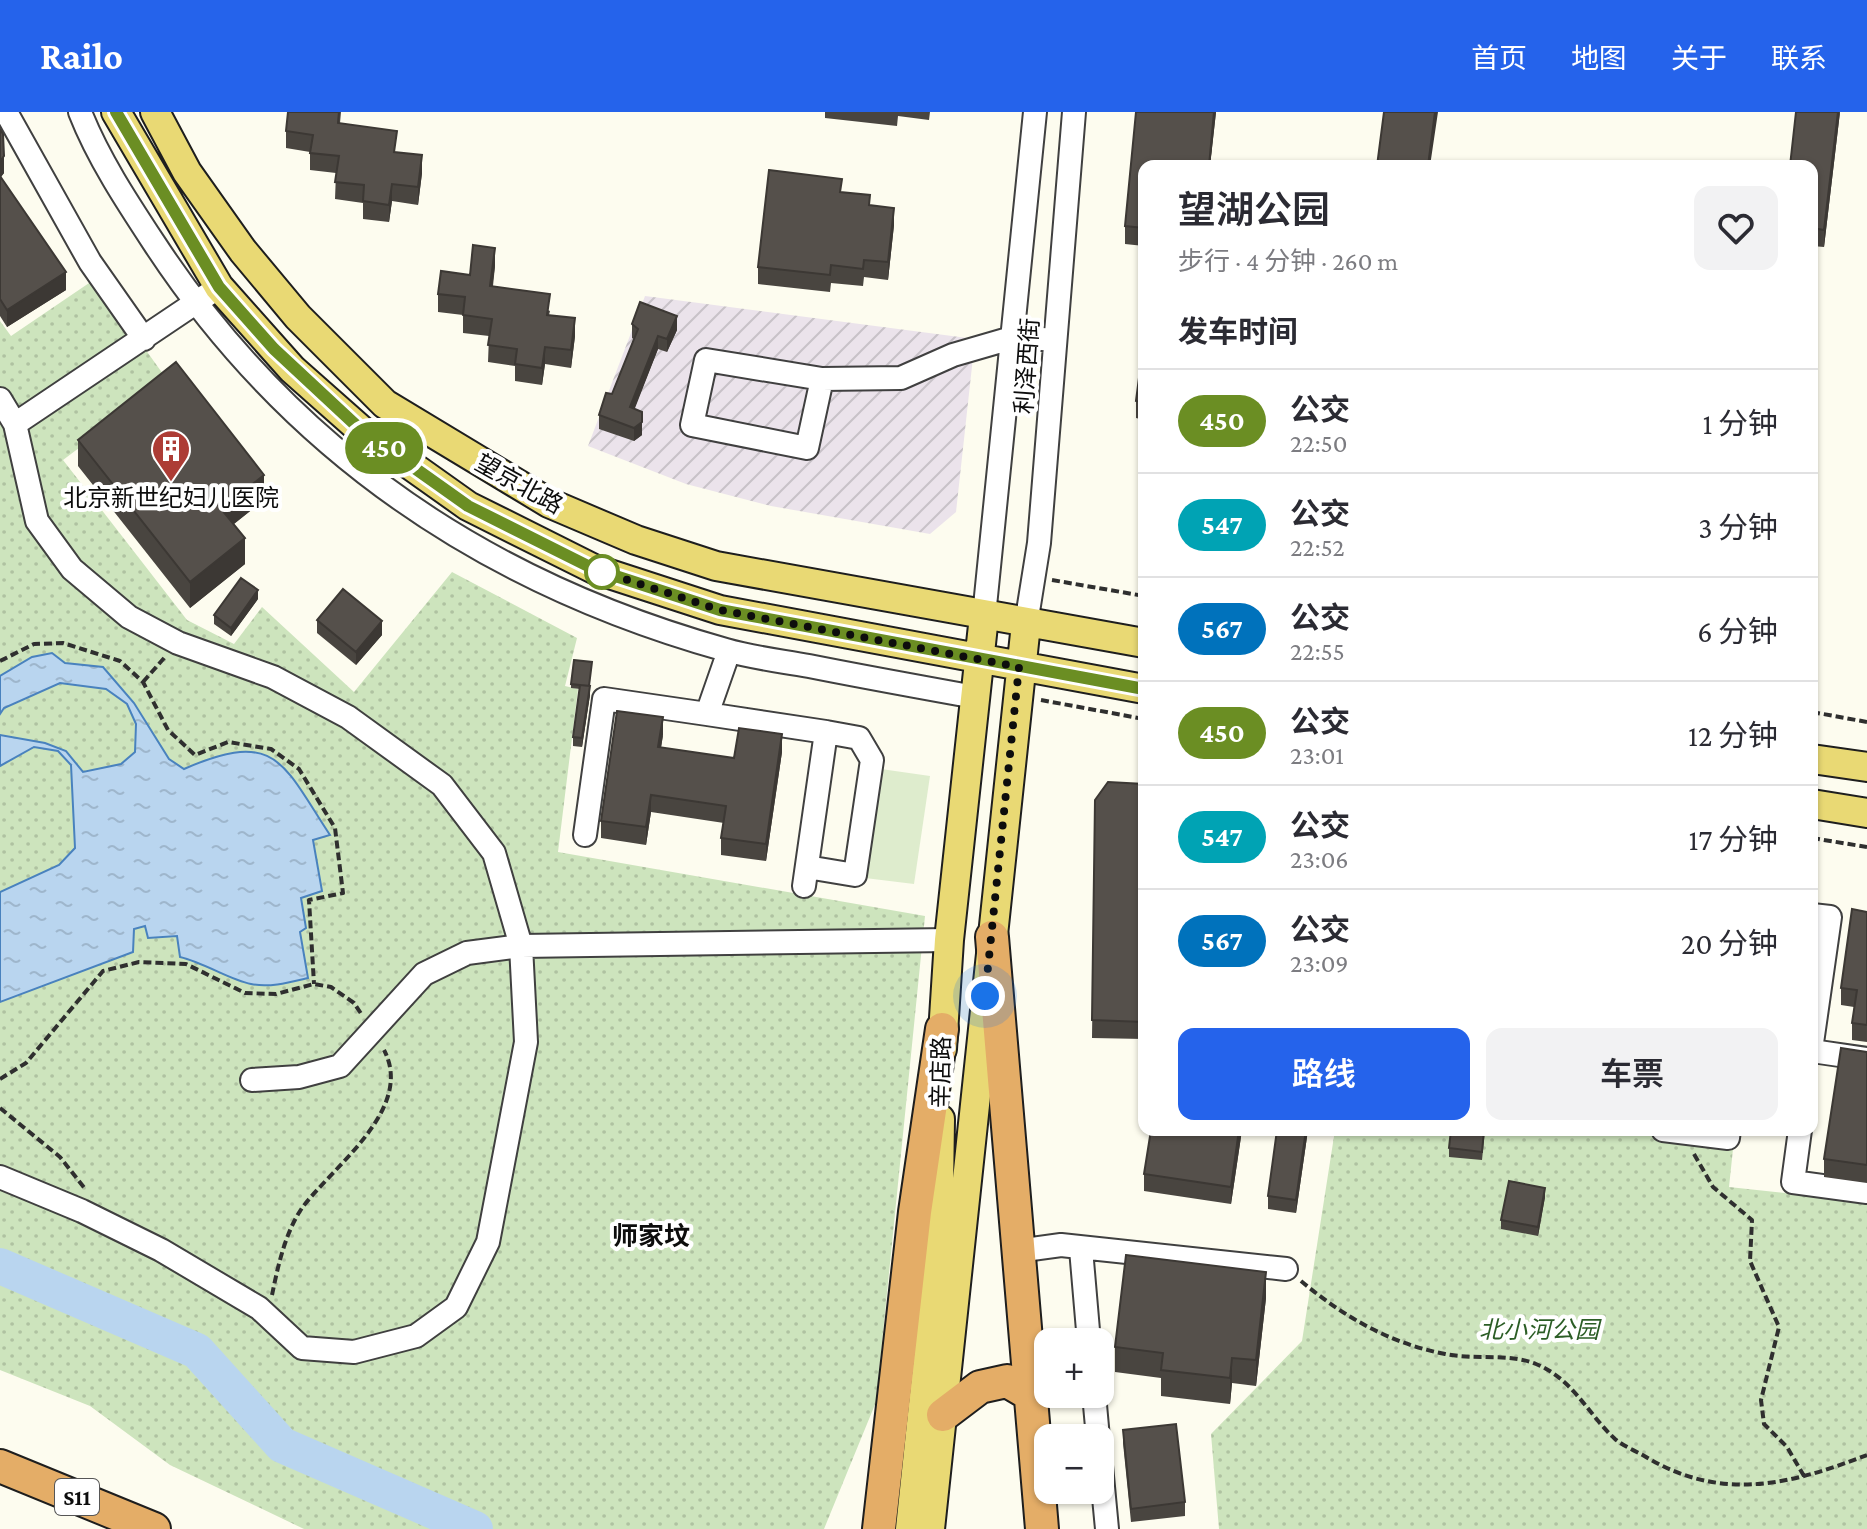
<!DOCTYPE html>
<html lang="zh">
<meta charset="utf-8">
<style>
:root{--surface:#fff;--page:#f2f2f3;--text:#2b2b33;--muted:#7c7c81;--line:#e1e1e2;--accent:#2563eb}
body{margin:0;font-family:"Crimson Pro","Noto Sans SC",serif;background:var(--page);color:var(--text);height:100vh;display:flex;flex-direction:column;font-size:30px;white-space:nowrap}
*{box-sizing:border-box;margin:0}
p{font-size:26px;color:var(--muted)}
.icon{flex:none;width:44px;height:44px;fill:none;stroke:currentColor;stroke-width:2;stroke-linecap:round;stroke-linejoin:round}
.map{position:relative;flex:1;overflow:hidden}
.details{position:absolute;left:1138px;top:48px;width:680px;height:976px;display:flex;flex-direction:column;background:var(--surface);border-radius:16px;box-shadow:0 2px 6px #0004}
.details>*{flex:none}
.badge{padding:0 16px;border-radius:26px;font-size:28px;line-height:52px}
.fabs{position:absolute;left:1034px;top:1216px;display:grid;gap:16px}
.fabs a{display:grid;place-items:center;width:80px;height:80px;border-radius:16px;background:var(--surface);box-shadow:0 2px 6px #0004;font-size:40px}
.you{position:absolute;width:40px;height:40px;margin:-20px;border:6px solid #fff;border-radius:50%;background:#1a73e8;box-shadow:0 0 0 12px #1a73e833}
.map>.badge{position:absolute;translate:-50% -50%;box-shadow:0 0 0 4px #fff}
h2{padding:0 40px;font-size:30px;line-height:72px}
.round{display:grid;place-items:center;flex:none;width:84px;height:84px;border-radius:16px;background:var(--page)}
.head{display:flex;align-items:center;justify-content:space-between;height:136px;padding:0 40px}
h1{font-size:38px;font-weight:600;line-height:60px}
.primary-button{display:flex;gap:16px;margin-top:auto;padding:16px 40px}
.primary-button a{flex:1;height:92px;border-radius:16px;background:var(--accent);color:#fff;font-size:32px;font-weight:600;line-height:92px;text-align:center}
.primary-button a+a{background:var(--page);color:var(--text)}
ul{padding:0;list-style:none}
li{display:flex;align-items:center;gap:24px;height:104px;padding:0 40px;border-top:2px solid var(--line)}
li div{flex:1}
li b{display:block;font-size:30px}
li em{font-style:normal}
li .badge{min-width:88px;font-weight:700;text-align:center}
header{display:flex;align-items:center;gap:48px;box-sizing:border-box;height:112px;padding:0 40px;background:var(--accent);color:#fff}
header strong{font-size:38px}
nav{display:flex;gap:44px;margin-inline-start:auto;font-size:28px}
.map>svg:first-child{display:block}
.industrial{fill:url(#industrial-furrows)}
.green{fill:url(#green-dots)}
.pitch{fill:#deeccd}
.water{fill:url(#water-ripples);stroke:#4982be;stroke-width:2}
.lines{fill:none;stroke-linecap:round;stroke-linejoin:round}
.river{stroke:#b9d5ef;stroke-width:36}
.minor-casing{stroke:#404040;stroke-width:26}
.major-casing{stroke:#1e1e1e;stroke-width:32}
.highway-casing{stroke:#1e1e1e;stroke-width:36}
.path{stroke:#2f2f2f;stroke-width:4;stroke-dasharray:8 4;stroke-linecap:butt}
.minor{stroke:#fff;stroke-width:22}
.major{stroke:#e9d974;stroke-width:28}
.highway{stroke:#e4ad67;stroke-width:32}
.wall{fill:#494540}
.shaded-wall{fill:#3c3834}
.building{fill:#55504b;stroke:#3c3834;stroke-width:2}
.line-casing{stroke:#fff;stroke-width:18}
.line{stroke:#6b8e23;stroke-width:12}
.walk{stroke:#0d0d0d;stroke-width:8;stroke-dasharray:0 14.4}
.stop-dot{fill:#fff;stroke:#6b8e23;stroke-width:4}
.labels{text-anchor:middle;stroke-width:8;stroke-linejoin:round;paint-order:stroke}
.shield{fill:#fff;stroke:#565656;stroke-width:2}
.shield-label{font-size:22px;font-weight:bold;fill:#0d0d0d}
.street-label{font-size:24px;fill:#0d0d0d;stroke:#fff}
.poi-label{font-size:24px;fill:#0d0d0d;stroke:#fff}
.park-label{font-size:24px;font-style:italic;fill:#2b5d25;stroke:#fff}
.neighbourhood-label{font-size:26px;font-weight:bold;fill:#0d0d0d;stroke:#fff}
</style>
<header>
<strong>Railo</strong>
<nav><a>首页</a><a>地图</a><a>关于</a><a>联系</a></nav>
</header>
<div class="map">
<svg width="1867" height="1417" viewBox="0 0 1867 1417">
<defs>
<pattern id="industrial-furrows" width="10" height="10" patternUnits="userSpaceOnUse" patternTransform="scale(2)"><rect width="10" height="10" fill="#ebe3eb"/><path d="M-1 1l2-2M0 10L10 0M9 11l2-2" fill="none" stroke="#c8c2c8"/></pattern>
<pattern id="green-dots" width="8" height="8" patternUnits="userSpaceOnUse" patternTransform="scale(2)"><rect width="8" height="8" fill="#cde4bd"/><path d="M2 2h.1M6 6h.1" fill="none" stroke="#afc2a1" stroke-width="1.8" stroke-linecap="round"/></pattern>
<pattern id="water-ripples" width="26" height="14" patternUnits="userSpaceOnUse" patternTransform="scale(2)"><rect width="26" height="14" fill="#b9d5ef"/><path d="M2 4q2-2 4 0t4 0M15 11q2-2 4 0t4 0" fill="none" stroke="#9eb6cc"/></pattern>
</defs>
<rect width="100%" height="100%" fill="#fdfcef"/>
<path class="industrial" d="M645 184 975 227 956 400 930 422 771 394 686 372 588 334Z"/>
<path class="green" d="M95 167 168 269 63 348 187 508 234 532 262 495 354 580 452 460 577 526 565 574 578 577 558 740 925 804 876 1290 824 1417H304L170 1353 90 1294 0 1258V209L11 224Z
M1335 1018H1735L1729 1075 1867 1090V1417H1219L1211 1322 1302 1229Z"/>
<path class="pitch" d="M881 657 930 664 914 772 865 766Z"/>
<path class="water" d="M52 541 65 551 103 555 134 591 169 647 184 657C277 616 283 652 330 723L313 728 322 779 301 786 306 816 300 820 308 866C291 870 270 876 251 872 230 868 205 851 180 845L177 824 148 826 145 814 134 817 133 840 0 890V780L59 753 75 736 71 653 58 639 34 635 0 654V623L45 631 66 639 83 660 121 652 135 640 136 612 127 592 106 577 60 571 4 596 0 602V564L32 545Z"/>
<g class="lines">
<path class="river" d="M0 1154 197 1239 282 1333 475 1417"/>
<defs>
<path id="minor" d="M6 0 90 150 144 227
M80 0C98 46 127 90 154 131 291 340 486 471 726 538 753 546 782 549 809 554 864 565 920 575 975 585
M822 267 807 336 692 313 706 248 822 267 901 266 953 243 1015 225 1055 228
M0 287 15 312 37 409 72 457 129 505 178 531 273 565 348 605 442 673 494 741 521 834 526 930 488 1130 456 1195 416 1224 354 1240 302 1236 259 1196 161 1138 82 1099 0 1065
M15 312 219 175
M984 504 1035 0
M1026 512 1039 431 1074 0
M707 602 826 620 804 774
M585 723 604 587 707 602 729 539
M807 755 855 763 872 648 859 626 826 620
M1812 803 1830 805 1812 931
M1812 939 1867 947
M252 968 299 965 340 954 424 862 467 841 521 834 949 828
M1663 1018 1728 1026 1729 1018
M1800 1018 1793 1070 1867 1080
M1081 1137 1089 1230
M1017 1139 1061 1133 1286 1157
M1094 1282 1098 1326
M1100 1343 1107 1417"/>
<path id="major" d="M116 0 219 175 292 257 361 318 468 394 594 457 720 498 1144 577
M155 0 187 60 243 139 298 205 385 292 549 391 636 428 716 454 1144 531
M1812 647 1867 655
M1812 692 1867 701
M942 937 949 828 984 504
M910 1417 938 1149 940 1007
M930 1417 1026 512"/>
<path id="highway" d="M992 825 1042 1417
M943 1303 980 1275 1007 1269 1033 1284
M0 1354 154 1417
M879 1417 915 1100 942 917"/>
</defs>
<use href="#minor" class="minor-casing"/>
<use href="#major" class="major-casing"/>
<use href="#highway" class="highway-casing"/>
<path class="path" d="M1052 468 1144 484
M0 549 34 532 63 531 120 549 143 570 168 618 195 643 228 630 271 637 299 657 335 716 343 781 309 788 314 872
M143 570 165 545
M1041 588 1144 607
M1812 600 1867 610
M1812 726 1867 735
M0 967 26 951 103 859 139 850 186 852 245 881 276 882 314 872 331 875 354 891 362 903
M0 996 60 1045 86 1078
M1694 1042 1713 1075 1752 1108 1750 1149 1779 1215 1761 1288 1764 1312 1787 1335 1804 1364
M1301 1169C1344 1205 1389 1231 1445 1242 1474 1248 1509 1241 1536 1252 1573 1267 1587 1301 1615 1327 1623 1334 1636 1339 1646 1345 1722 1390 1789 1373 1867 1343
M272 1183C278 1154 285 1121 302 1096 333 1054 415 997 384 938"/>
<use href="#minor" class="minor"/>
<use href="#major" class="major"/>
<use href="#highway" class="highway"/>
</g>
<path class="wall" d="M288 0H341L340 11 396 40 422 61 418 93 392 89 389 110 363 107V91L335 87 336 61 310 58V40L286 36V19Z
M825 0H930L929 8 898 4 897 14 825 6Z
M1136 0H1216L1210 54H1144V134L1125 132V114Z
M1840 0 1824 135 1812 134V54Z
M0 17 4 61 1 65 66 178 7 215 0 204Z
M842 80 894 113 888 168 864 165 863 174 831 171 830 180 758 172V155Z
M495 154 493 174 550 199 549 203 575 224 571 256 545 252 542 273 515 269V254L488 250 489 224 463 221V203L438 200V182L470 163Z
M632 212 677 218 667 240 658 237 634 297 642 323 634 329 599 317V303L612 282 634 227 632 226Z
M1144 227V308L1136 306V289Z
M78 328 264 388 234 412 245 452 190 496 78 354Z
M258 487 231 524 214 512V503Z
M317 508 382 523 356 553 317 521Z
M571 572 589 574 590 583 582 635 573 634V625L580 577 571 576Z
M663 623 661 636 734 646 782 640 766 749 721 743V726L724 711 651 700 646 733 601 726V709Z
M1144 672V927L1092 926 1095 688Z
M1867 800V930L1852 928V911L1854 895 1841 893V876Z
M1867 940V1071L1824 1065V1047Z
M1242 1018 1231 1092 1144 1079V1062Z
M1277 1018H1308L1296 1101 1268 1097V1084Z
M1485 1018 1482 1048 1449 1045V1036Z
M1545 1085 1538 1124 1501 1117V1108Z
M1266 1186 1256 1274 1232 1271 1230 1292 1161 1284V1266L1115 1260V1235Z
M1123 1318 1185 1390V1404L1131 1410 1123 1331Z"/>
<path class="shaded-wall" d="M1214 0H1216L1210 54H1209Z
M1435 0H1438L1430 54H1428Z
M1838 0H1840L1824 135V118Z
M422 43V61L418 93V75Z
M4 44V61L0 66V49Z
M392 72V89L389 110V93Z
M894 96V113L888 168V150Z
M495 136V154L490 191V174Z
M66 160V178L7 215V198Z
M677 204V218L667 240V227Z
M575 206V224L571 256V238Z
M658 224V237L630 309V295Z
M545 235V252L542 273V256Z
M642 310V323L634 329V316Z
M264 363V388L221 422V397Z
M245 426V452L190 496V470Z
M258 478V487L231 524V516Z
M382 509V523L356 553V540Z
M590 574V583L582 635V626Z
M663 605V623L658 653V635Z
M782 622V640L766 749V732Z
M651 683V700L646 733V715Z
M1239 1018H1242L1231 1092V1075Z
M1306 1018H1308L1296 1101V1088Z
M1545 1076V1085L1538 1124V1115Z
M1266 1160V1186L1256 1274V1248Z
M1232 1246V1271L1230 1292V1266Z"/>
<path class="building" d="M288 0H339L338 11 397 19 394 40 422 43 418 75 392 72 389 93 363 89 364 73 335 70 339 44 310 41 313 23 286 19Z
M1136 0H1214L1209 54H1144V116L1125 114Z
M1384 0H1435L1428 54H1377Z
M1796 0H1838L1824 118 1812 116V54H1790Z
M0 17 3 22 4 44 0 49Z
M769 58 842 67 840 80 870 83 869 93 894 96 888 150 864 148 863 157 831 153 830 163 758 155Z
M0 64 66 160 7 198 0 187Z
M473 133 495 136 490 174 550 182 547 203 575 206 571 238 545 235 542 256 515 252 517 237 488 233 492 207 463 203 465 185 438 182 441 159 470 163Z
M640 190 677 204 667 227 658 224 630 295 642 300V310L634 316 599 303 606 281 612 282 638 217 632 212Z
M1144 227V290L1136 289Z
M176 250 264 363 221 397 245 426 190 470 78 328Z
M241 466 258 478 231 516 214 503Z
M343 477 382 509 356 540 317 508Z
M574 548 592 550 589 574 571 572Z
M580 573 590 574 582 626 573 625Z
M617 599 663 605 658 635 734 646 739 616 782 622 766 732 721 726 726 694 651 683 646 715 601 709Z
M1108 670 1144 672V910L1092 908 1095 688Z
M1852 797 1867 800V913L1852 911 1857 878 1841 876Z
M1841 936 1867 940V1053L1824 1047Z
M1151 1018H1239L1231 1075 1144 1062Z
M1277 1018H1306L1296 1088 1268 1084Z
M1451 1018H1484L1482 1040 1449 1036Z
M1509 1069 1545 1076 1538 1115 1501 1108Z
M1126 1143 1266 1160 1256 1248 1232 1246 1230 1266 1161 1258 1163 1241 1115 1235Z
M1176 1312 1185 1390 1131 1397 1123 1318Z"/>
<g class="lines">
<defs>
<path id="line" d="M116 0 219 175 274 237 361 318 468 394 594 457 720 498 1144 577"/>
</defs>
<use href="#line" class="line-casing"/>
<use href="#line" class="line"/>
<path class="walk" d="M602 460 594 457 720 498 1019 555 985 884"/>
</g>
<defs>
<symbol id="building-pin" viewBox="-11 -11 22 30"><path d="M0 17L-7.5 6A9.5 9.5 0 1 1 7.5 6Z" fill="#ad3c35" stroke="#fff"/><path d="M-4-6H4V6H1V3H-1V6H-4ZM-2.5-4.3h1.7v1.8h-1.7ZM.8-4.3h1.7v1.8H.8ZM-2.5-1h1.7V.8h-1.7ZM.8-1h1.7V.8H.8Z" fill="#fff"/></symbol>
</defs>
<g fill-rule="evenodd">
<use href="#building-pin" x="149" y="315" width="44" height="60"/>
</g>
<circle class="stop-dot" cx="602" cy="460" r="16"/>
<g class="labels">
<rect class="shield" x="55" y="1367" width="44" height="36" rx="6"/>
<g class="shield-label">
<text x="77" y="1393">S11</text>
</g>
<g class="street-label">
<text transform="translate(1027 254) rotate(-86)" y="8">利泽西街</text>
<text transform="translate(519 372) rotate(29)" y="8">望京北路</text>
<text transform="translate(941 960) rotate(-89)" y="8">辛店路</text>
</g>
<g class="poi-label">
<text x="171" y="394">北京新世纪妇儿医院</text>
</g>
<g class="park-label">
<text x="1539" y="1226">北小河公园</text>
</g>
<g class="neighbourhood-label">
<text x="651" y="1133">师家坟</text>
</g>
</g>
</svg>
<div class="fabs">
<a>+</a>
<a>−</a>
</div>
<div class="you" style="left:985px;top:884px"></div>
<b class="badge" style="left:384px;top:336px;background:#6b8e23;color:#fff">450</b>
<section class="details">
<div class="head"><div><h1>望湖公园</h1><p>步行 · 4 分钟 · 260 m</p></div><a class="round"><svg class="icon" aria-label="heart" viewBox="0 0 24 24"><path d="M12 20l-8-8c-3-5 5-10 8-4 3-6 11-1 8 4z"/></svg></a></div>
<h2>发车时间</h2>
<ul>
<li><span class="badge" style="background:#6b8e23;color:#fff">450</span><div><b>公交</b><p>22:50</p></div><em>1 分钟</em></li>
<li><span class="badge" style="background:#00a3b4;color:#fff">547</span><div><b>公交</b><p>22:52</p></div><em>3 分钟</em></li>
<li><span class="badge" style="background:#0072bc;color:#fff">567</span><div><b>公交</b><p>22:55</p></div><em>6 分钟</em></li>
<li><span class="badge" style="background:#6b8e23;color:#fff">450</span><div><b>公交</b><p>23:01</p></div><em>12 分钟</em></li>
<li><span class="badge" style="background:#00a3b4;color:#fff">547</span><div><b>公交</b><p>23:06</p></div><em>17 分钟</em></li>
<li><span class="badge" style="background:#0072bc;color:#fff">567</span><div><b>公交</b><p>23:09</p></div><em>20 分钟</em></li>
</ul>
<div class="primary-button"><a>路线</a><a>车票</a></div>
</section>
</div>
